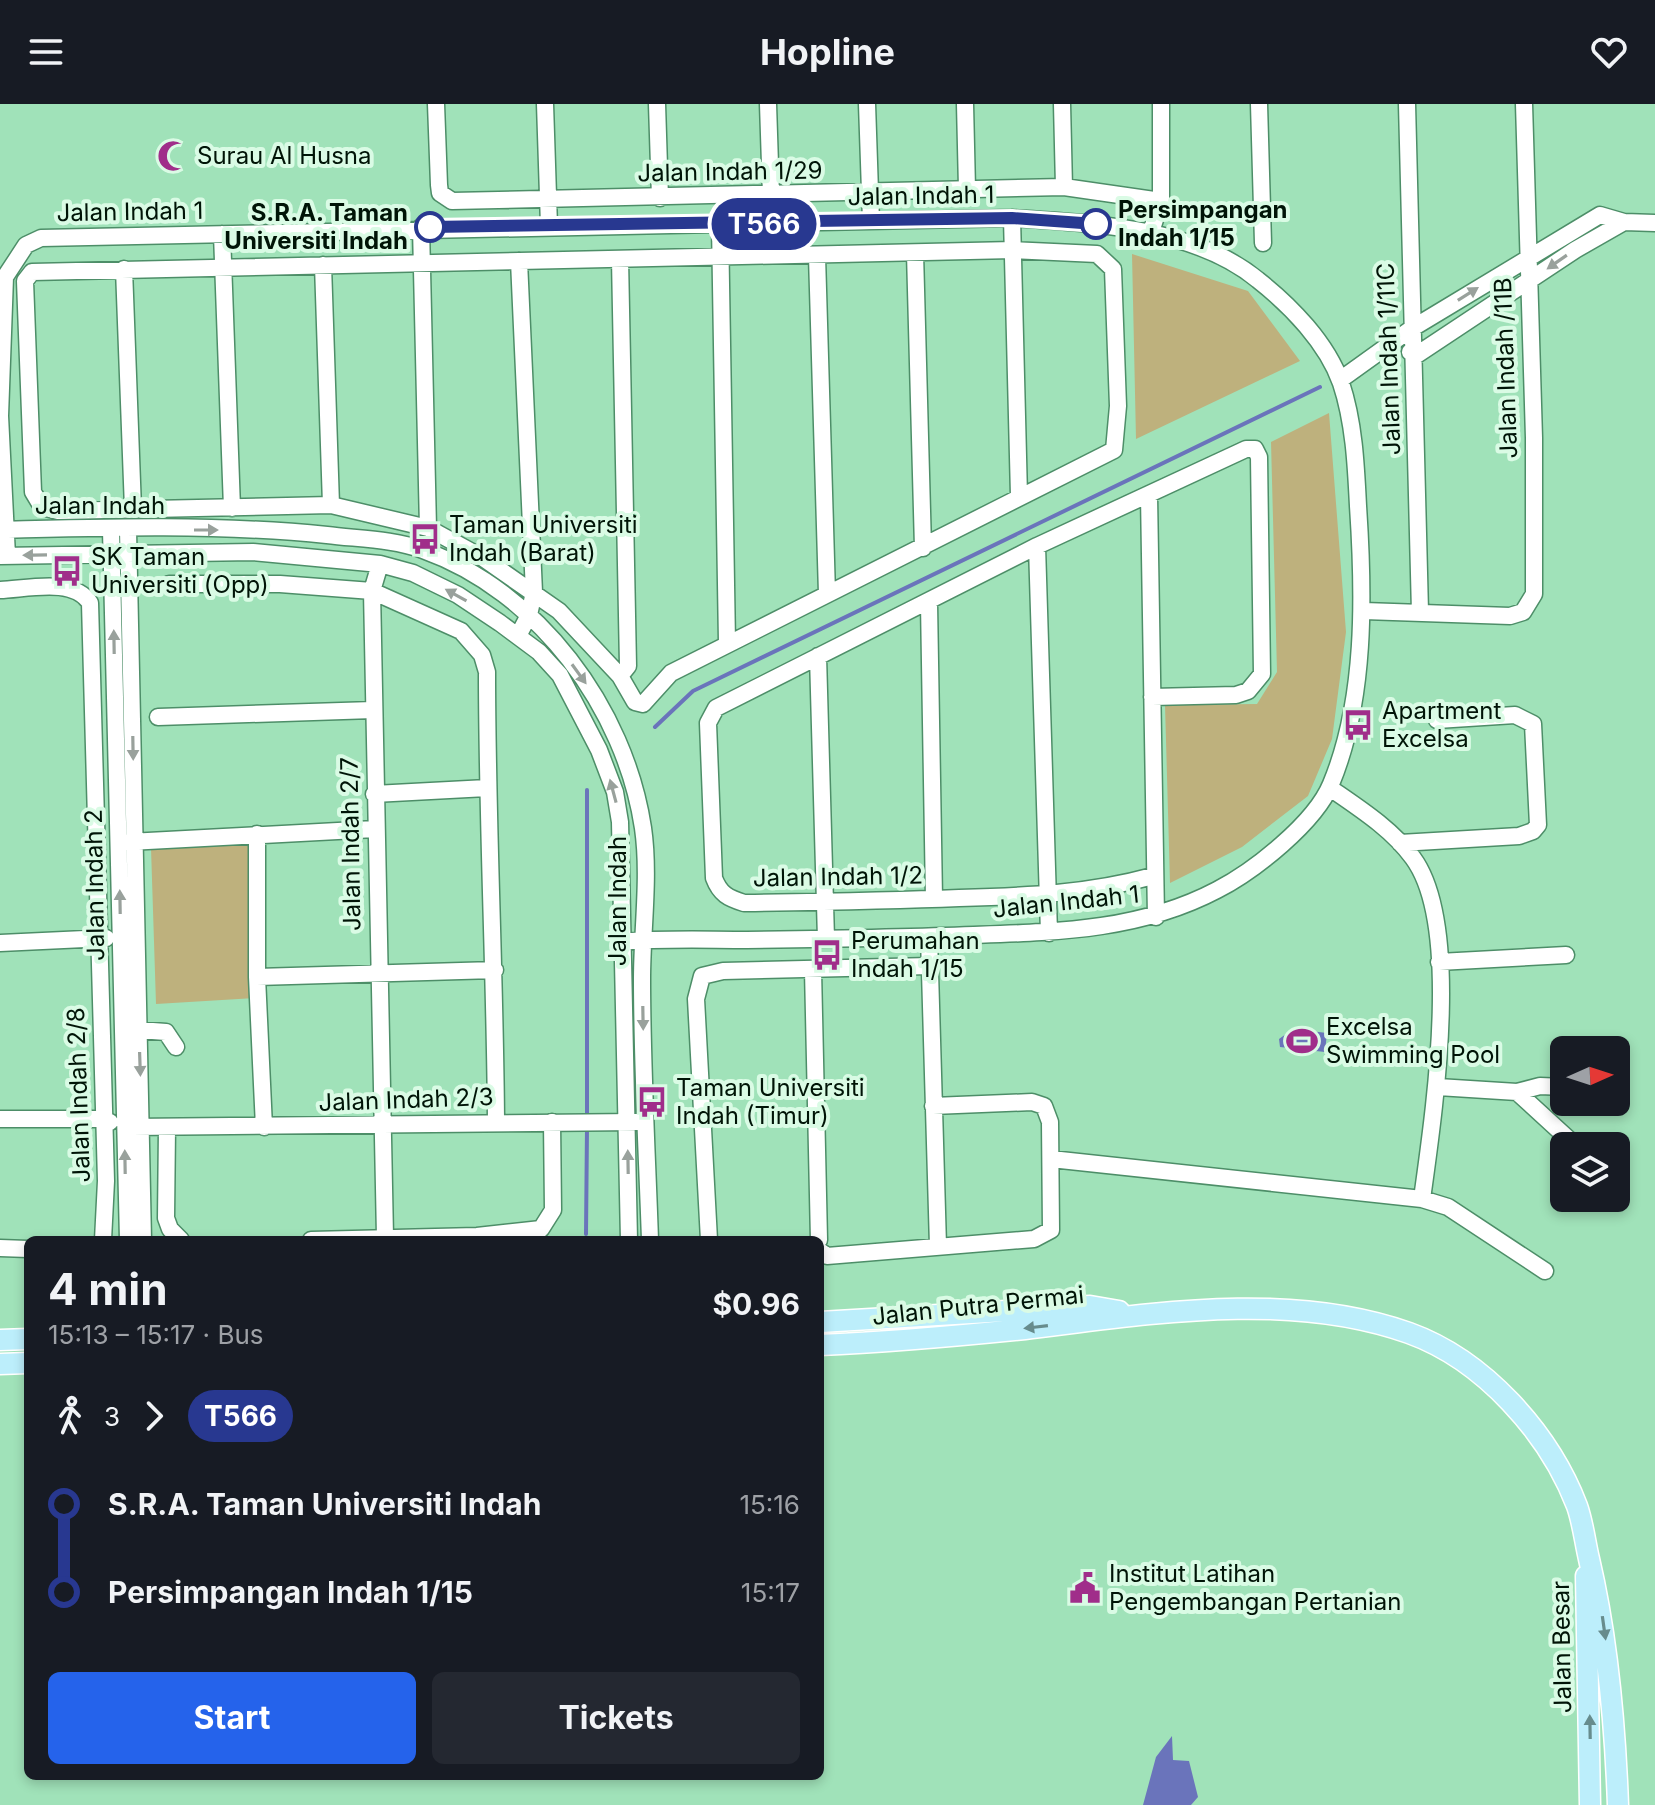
<!DOCTYPE html>
<meta charset="utf-8">
<style>
:root{--surface:#171b24;--page:#242831;--text:#f1f3f6;--muted:#9ea1a6;--accent:#2563eb}
body{margin:0;font-family:Inter,sans-serif;background:var(--page);color:var(--text);height:100vh;display:flex;flex-direction:column;font-size:30px;white-space:nowrap}
*{box-sizing:border-box;margin:0}
p{font-size:26px;color:var(--muted)}
.icon{flex:none;width:44px;height:44px;fill:none;stroke:currentColor;stroke-width:2;stroke-linecap:round;stroke-linejoin:round}
.map{position:relative;flex:1;overflow:hidden}
.drawer{position:absolute;left:24px;top:1132px;width:800px;height:544px;display:flex;flex-direction:column;background:var(--surface);border-radius:12px;box-shadow:0 4px 12px #0003}
.drawer>*{flex:none}
.badge{padding:0 16px;border-radius:26px;font-size:28px;line-height:52px}
.needle{width:52px;rotate:87deg}
.tools{position:absolute;left:1550px;top:932px;display:grid;gap:16px}
.tools a{display:grid;place-items:center;width:80px;height:80px;border-radius:12px;background:var(--surface);box-shadow:0 4px 12px #0003;font-size:40px}
.map>.badge{position:absolute;translate:-50% -50%;box-shadow:0 0 0 4px #fff}
.legs{display:flex;align-items:center;gap:12px;height:88px;padding:0 24px;font-size:26px}
.legs p{margin-inline-start:auto}
.head{display:flex;align-items:center;justify-content:space-between;height:136px;padding:0 24px}
h1{font-size:44px;font-weight:700;line-height:60px}
.button{display:flex;gap:16px;margin-top:auto;padding:16px 24px}
.button a{flex:1;height:92px;border-radius:12px;background:var(--accent);color:#fff;font-size:32px;font-weight:700;line-height:92px;text-align:center}
.button a+a{background:var(--page);color:var(--text)}
ul{padding:0 24px;list-style:none}
li{display:flex;align-items:center;gap:28px;height:88px;font-size:30px}
li i{display:grid;place-items:center;width:12px;height:100%;margin:0 10px;background:currentColor}
li i::after{content:'';width:20px;height:20px;margin:-10px;border:6px solid;border-radius:50%;background:var(--surface)}
li p{margin-inline-start:auto}
li:first-child i{background:linear-gradient(#0000 50%,currentColor 0)}
li:last-child i{background:linear-gradient(currentColor 50%,#0000 0)}
header{display:flex;justify-content:space-between;align-items:center;height:104px;padding:0 24px;background:var(--surface);font-size:36px;font-weight:700}
.map>svg:first-child{display:block}
.green{fill:#beb17d}
.water{fill:#6a74bb}
.lines{fill:none;stroke-linecap:round;stroke-linejoin:round}
.stream{stroke:#6a74bb;stroke-width:4}
.minor-casing{stroke:#4d8e68;stroke-width:19}
.major-casing{stroke:#fff;stroke-width:23}
.minor{stroke:#fff;stroke-width:16}
.major{stroke:#bceefb;stroke-width:20}
.oneway{fill:#99a19c}
.oneway2{fill:#678c8d}
.line-1-casing{stroke:#fff;stroke-width:18}
.line-1{stroke:#283890;stroke-width:12}
.stop-1-dot{fill:#fff;stroke:#283890;stroke-width:4}
.labels{text-anchor:middle;stroke-width:8;stroke-linejoin:round;paint-order:stroke}
.poi-label{font-size:24px;fill:#001407;stroke:#dafbe5;text-anchor:start}
.street-label{font-size:24px;fill:#001407;stroke:#dafbe5}
.stop-label{font-size:24px;font-weight:bold;fill:#001407;stroke:#dafbe5;text-anchor:start}
</style>
<header><svg class="icon" aria-label="menu" viewBox="0 0 24 24"><path d="M4 6h16M4 12h16M4 18h16"/></svg>Hopline<svg class="icon" aria-label="heart" viewBox="0 0 24 24"><path d="M12 20l-8-8c-3-5 5-10 8-4 3-6 11-1 8 4z"/></svg></header>
<div class="map">
<svg width="1655" height="1701" viewBox="0 0 1655 1701">
<rect width="100%" height="100%" fill="#a0e2b9"/>
<path class="green" d="M1132 150 1248 187 1300 257 1136 335Z
M1329 309 1346 528 1332 635 1308 692 1242 743 1170 779 1165 601 1257 600 1277 568 1271 338Z
M252 738 255 894 156 900 151 744Z"/>
<path class="water" d="M1293 925 1327 929 1325 948 1280 943 1279 935Z
M1172 1632 1173 1656 1189 1657 1198 1693 1191 1701H1143L1156 1653Z"/>
<g class="lines">
<path class="stream" d="M655 623 693 587 1320 283
M587 1016V686
M586 1130 587 1024"/>
<defs>
<path id="minor" d="M436 0 439 81 440 89 452 97 1064 83 1161 97
M545 0 549 122
M657 0 660 94
M768 0 771 91
M867 0 871 117
M965 0 967 85
M1062 0 1064 83
M1259 0 1263 139
M1407 0 1420 508
M1012 114 1019 392
M720 121 727 539
M421 123 428 424
M1151 128 1161 97V0
M222 130 232 404
M1013 146 1097 150 1113 165 1118 302 1114 346 671 569 643 600 635 598 620 572 559 507 483 454 428 424 331 401 58 407 42 403 33 388 25 177 32 168Z
M915 149 923 444
M817 152 827 490
M620 155 628 562 620 572
M323 161 331 401
M124 165 133 405
M1410 248 1415 252 1575 146 1624 118
M1340 276 1411 225 1600 111 1624 118 1655 119
M1149 391 1156 813
M0 426C108 423 220 420 327 431 359 435 393 435 423 446 538 487 625 604 643 724 650 772 642 826 642 875 642 962 647 1049 650 1136
M111 426 128 1136
M128 426 143 1136
M1037 442 1049 829
M0 452 253 448 380 460 413 469 458 491 500 519 539 548 560 571 599 646 615 688 620 718 629 1136
M7 452 0 312 5 173 26 141 41 134 1012 114C1091 119 1194 123 1258 176 1291 202 1327 239 1341 279 1354 318 1356 361 1358 402 1364 491 1366 596 1331 680 1315 719 1254 767 1217 786 1141 826 1059 828 974 831 899 834 823 835 747 836 706 836 663 834 622 838
M380 460 372 487 385 1133
M169 480H280L372 487 461 527 482 551 487 568C487 718 495 868 496 1017
M0 486C27 485 74 473 90 499L106 1077 103 1136
M929 499 934 795
M1364 507 1510 512 1523 508 1534 490V334L1524 0
M518 532 529 511 534 488 519 157
M818 552 826 835
M1152 593 1236 591 1248 587 1262 570 1259 353 1255 345H1246L1037 442 716 604 708 619 714 774C720 790 728 794 744 799 815 798 887 797 959 794 1026 792 1088 790 1153 772
M158 613 373 606
M1330 684C1359 704 1392 725 1413 754 1463 822 1433 1014 1422 1095
M374 690 487 684
M257 730V873L264 1023
M129 738 375 725
M1400 739 1519 732 1533 727 1538 721 1533 620 1515 611 1437 616
M929 833 938 1142
M0 839 106 834
M1439 858 1566 851
M813 866 819 1136
M257 873 495 866
M139 926 166 928 176 943
M1438 983 1517 988 1540 982 1564 983
M1517 988 1576 1042
M0 1015H102L110 1018
M132 1023 637 1018
M167 1024 166 1114 170 1125 181 1136
M1051 1055 1422 1095 1448 1103 1545 1167
M311 1136 477 1132 541 1125 553 1106 552 1018
M709 1136 696 895 702 872 723 867 930 862
M0 1144 28 1145
M820 1147 827 1152 1034 1135 1051 1126 1050 1018 1044 1002 1032 998 933 1002"/>
<path id="major" d="M820 1218 1090 1202 1119 1207
M0 1236 28 1235
M820 1241C889 1238 956 1232 1025 1225 1149 1210 1288 1186 1409 1229 1484 1256 1549 1329 1577 1402 1583 1419 1585 1438 1589 1455 1608 1536 1615 1618 1618 1701
M0 1260 28 1259
M1586 1472 1590 1701"/>
</defs>
<use href="#minor" class="minor-casing"/>
<use href="#major" class="major-casing"/>
<use href="#minor" class="minor"/>
<use href="#major" class="major"/>
</g>
<defs><path id="oneway-solid" d="M-6-.8H1V-3.2L6.5 0L1 3.2V.8H-6Z" transform="scale(2)"/></defs>
<g class="oneway">
<use href="#oneway-solid" transform="translate(1557 158) rotate(145)"/>
<use href="#oneway-solid" transform="translate(1468 190) rotate(-32)"/>
<use href="#oneway-solid" transform="translate(206 426)"/>
<use href="#oneway-solid" transform="translate(35 451) rotate(179)"/>
<use href="#oneway-solid" transform="translate(456 491) rotate(-151)"/>
<use href="#oneway-solid" transform="translate(114 538) rotate(-91)"/>
<use href="#oneway-solid" transform="translate(579 570) rotate(54)"/>
<use href="#oneway-solid" transform="translate(133 644) rotate(89)"/>
<use href="#oneway-solid" transform="translate(613 687) rotate(-105)"/>
<use href="#oneway-solid" transform="translate(120 798) rotate(-91)"/>
<use href="#oneway-solid" transform="translate(643 914) rotate(89)"/>
<use href="#oneway-solid" transform="translate(140 960) rotate(88)"/>
<use href="#oneway-solid" transform="translate(125 1058) rotate(-91)"/>
<use href="#oneway-solid" transform="translate(628 1058) rotate(-91)"/>
</g>
<g class="oneway2">
<use href="#oneway-solid" transform="translate(1036 1223) rotate(173)"/>
<use href="#oneway-solid" transform="translate(1604 1524) rotate(82)"/>
<use href="#oneway-solid" transform="translate(1590 1623) rotate(-91)"/>
</g>
<g class="lines">
<defs>
<path id="line-1" d="M430 123 1012 114 1096 120"/>
</defs>
<use href="#line-1" class="line-1-casing"/>
<use href="#line-1" class="line-1"/>
</g>
<defs>
<symbol id="mosque-bare" viewBox="-9 -9 18 18"><path d="M3.5-4.9A6 6 0 1 0 3.5 4.9A5 5 0 1 1 3.5-4.9Z" fill="#a02e8a" stroke="#dafbe5" stroke-width="2.5" paint-order="stroke"/></symbol>
<symbol id="bus-bare" viewBox="-9 -9 18 18"><path d="M-5-6H5V4H4V6H2V4H-2V6H-4V4H-5ZM-3.5-4V0h7V-4ZM-3.5 1.2v1.5H-2V1.2ZM2 1.2v1.5H3.5V1.2Z" fill="#a02e8a" stroke="#dafbe5" stroke-width="2.5" paint-order="stroke"/></symbol>
<symbol id="stadium-bare" viewBox="-9 -9 18 18"><path d="M0-5a6.5 5 0 1 0 0 10a6.5 5 0 1 0 0-10ZM-3.5-1.8h7v3.6h-7Z" fill="#a02e8a" stroke="#dafbe5" stroke-width="2.5" paint-order="stroke"/></symbol>
<symbol id="civic-bare" viewBox="-9 -9 18 18"><path d="M-.6-6.5H3V-4.5H.6V-3L4-1V1h2V6H-6V1h2V-1L-.6-3ZM-1.2 2.5V6h2.4V2.5Z" fill="#a02e8a" stroke="#dafbe5" stroke-width="2.5" paint-order="stroke"/></symbol>
</defs>
<g fill-rule="evenodd">
<use href="#mosque-bare" x="151" y="30" width="44" height="44"/>
<use href="#bus-bare" x="403" y="413" width="44" height="44"/>
<use href="#bus-bare" x="45" y="445" width="44" height="44"/>
<use href="#bus-bare" x="1336" y="599" width="44" height="44"/>
<use href="#bus-bare" x="805" y="829" width="44" height="44"/>
<use href="#stadium-bare" x="1280" y="915" width="44" height="44"/>
<use href="#bus-bare" x="630" y="976" width="44" height="44"/>
<use href="#civic-bare" x="1063" y="1462" width="44" height="44"/>
</g>
<g class="stop-1-dot">
<circle cx="1096" cy="120" r="14"/>
<circle cx="430" cy="123" r="14"/>
</g>
<g class="labels">
<g class="poi-label">
<text x="197" y="60">Surau Al Husna</text>
<text x="449" y="429">Taman Universiti<tspan x="449" dy="28">Indah (Barat)</tspan></text>
<text x="91" y="461">SK Taman<tspan x="91" dy="28">Universiti (Opp)</tspan></text>
<text x="1382" y="615">Apartment<tspan x="1382" dy="28">Excelsa</tspan></text>
<text x="851" y="845">Perumahan<tspan x="851" dy="28">Indah 1/15</tspan></text>
<text x="1326" y="931">Excelsa<tspan x="1326" dy="28">Swimming Pool</tspan></text>
<text x="676" y="992">Taman Universiti<tspan x="676" dy="28">Indah (Timur)</tspan></text>
<text x="1109" y="1478">Institut Latihan<tspan x="1109" dy="28">Pengembangan Pertanian</tspan></text>
</g>
<g class="street-label">
<text transform="translate(730 68) rotate(-1)" y="8">Jalan Indah 1/29</text>
<text transform="translate(921 92) rotate(-1)" y="8">Jalan Indah 1</text>
<text transform="translate(130 108) rotate(-1)" y="8">Jalan Indah 1</text>
<text transform="translate(1389 255) rotate(-92)" y="8">Jalan Indah 1/11C</text>
<text transform="translate(1506 264) rotate(-92)" y="8">Jalan Indah /11B</text>
<text x="100" y="410">Jalan Indah</text>
<text transform="translate(351 740) rotate(-91)" y="8">Jalan Indah 2/7</text>
<text transform="translate(838 773) rotate(-1)" y="8">Jalan Indah 1/2</text>
<text transform="translate(95 781) rotate(-91)" y="8">Jalan Indah 2</text>
<text transform="translate(618 797) rotate(-90)" y="8">Jalan Indah</text>
<text transform="translate(1066 798) rotate(-6)" y="8">Jalan Indah 1</text>
<text transform="translate(79 991) rotate(-92)" y="8">Jalan Indah 2/8</text>
<text transform="translate(406 996) rotate(-2)" y="8">Jalan Indah 2/3</text>
<text transform="translate(978 1202) rotate(-6)" y="8">Jalan Putra Permai</text>
<text transform="translate(1562 1543) rotate(-91)" y="8">Jalan Besar</text>
</g>
<g class="stop-label">
<text x="1118" y="114">Persimpangan<tspan x="1118" dy="28">Indah 1/15</tspan></text>
<text x="408" y="117" text-anchor="end">S.R.A. Taman<tspan x="408" dy="28">Universiti Indah</tspan></text>
</g>
</g>
</svg>
<div class="tools">
<a><svg class="needle" viewBox="-14 -14 28 28"><path d="M0-13l5 13h-10z" fill="#e53935"/><path d="M0 13l5-13h-10z" fill="#9ea1a6"/></svg></a>
<a><svg class="icon" aria-label="layers" viewBox="0 0 24 24"><path d="M12 4l9 5-9 5-9-5zM3 14l9 5 9-5"/></svg></a>
</div>
<b class="badge" style="left:764px;top:120px;background:#283890;color:#fff">T566</b>
<section class="drawer">
<div class="head"><div><h1>4 min</h1><p>15:13 – 15:17 · Bus</p></div><b>$0.96</b></div>
<div class="legs"><svg class="icon" aria-label="walk" viewBox="0 0 24 24"><circle cx="13" cy="4" r="2"/><path d="M13 8l-2 6 4 7M11 14l-3 7M7 12l3-4h3l4 4"/></svg>3<svg class="icon" aria-label="forward" viewBox="0 0 24 24"><path d="M9 5l7 7-7 7"/></svg><b class="badge" style="background:#283890;color:#fff">T566</b></div>
<ul>
<li><i style="color:#283890"></i><b>S.R.A. Taman Universiti Indah</b><p>15:16</p></li>
<li><i style="color:#283890"></i><b>Persimpangan Indah 1/15</b><p>15:17</p></li>
</ul>
<div class="button"><a>Start</a><a>Tickets</a></div>
</section>
</div>
